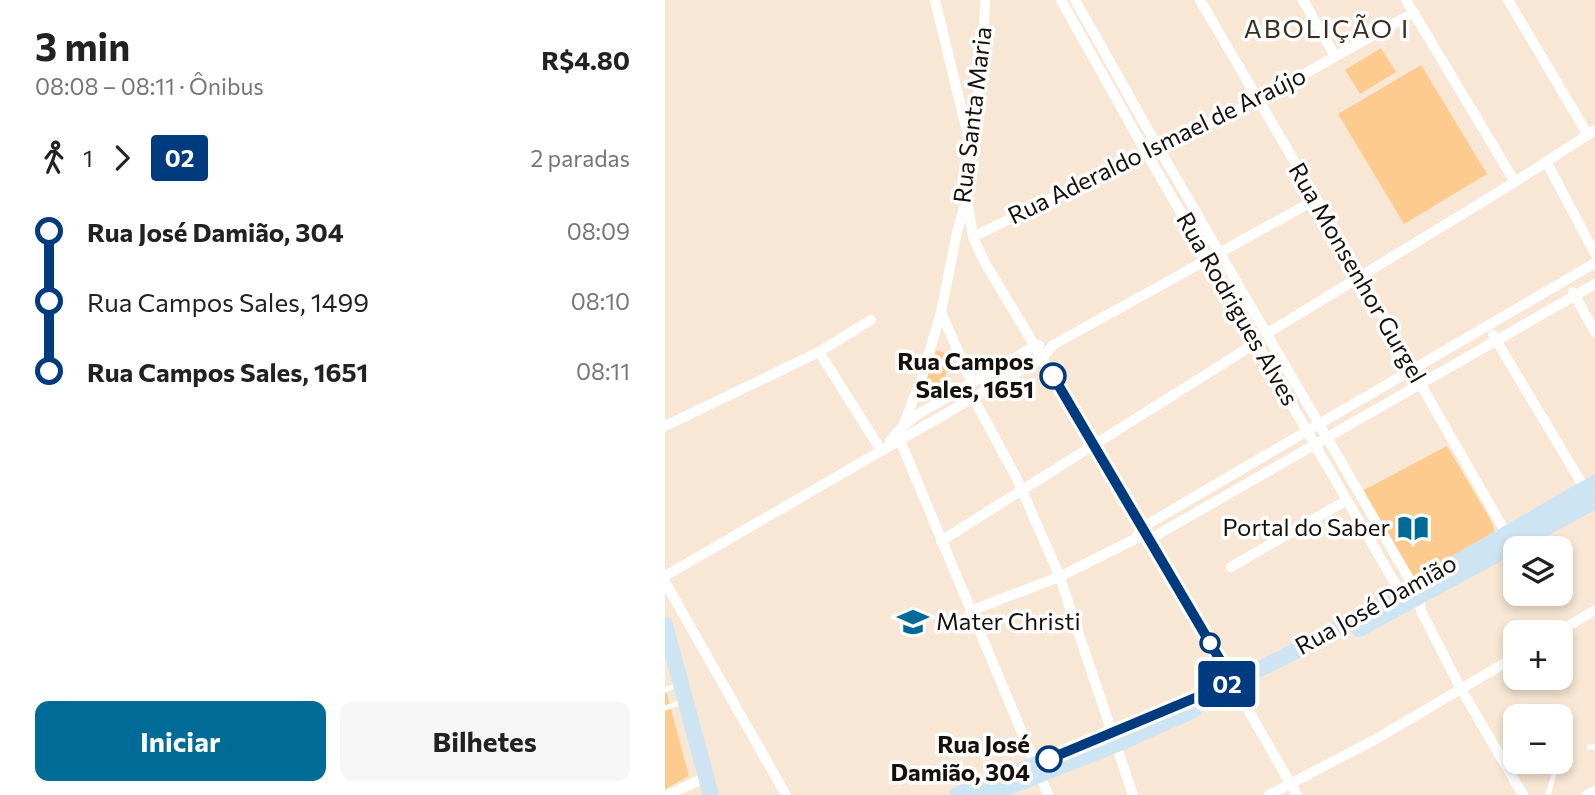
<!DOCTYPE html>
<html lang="pt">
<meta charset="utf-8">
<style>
:root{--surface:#fff;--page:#f6f6f6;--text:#222;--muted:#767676;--accent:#016b98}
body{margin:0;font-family:Commissioner,sans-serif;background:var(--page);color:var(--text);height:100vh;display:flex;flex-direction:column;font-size:26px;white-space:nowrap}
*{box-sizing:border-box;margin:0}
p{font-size:23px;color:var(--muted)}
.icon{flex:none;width:38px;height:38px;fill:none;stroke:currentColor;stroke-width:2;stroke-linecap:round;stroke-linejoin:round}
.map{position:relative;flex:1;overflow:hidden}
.side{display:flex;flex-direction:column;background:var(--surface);width:665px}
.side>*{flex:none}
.badge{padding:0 14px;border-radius:5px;font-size:24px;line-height:46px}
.buttons{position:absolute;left:838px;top:536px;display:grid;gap:14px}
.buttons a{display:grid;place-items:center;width:70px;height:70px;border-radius:14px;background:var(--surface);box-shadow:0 4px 10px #0003;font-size:35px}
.map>.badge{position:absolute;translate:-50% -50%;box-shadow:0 0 0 4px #fff}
.legs{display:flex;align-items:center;gap:10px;height:77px;padding:0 35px;font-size:23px}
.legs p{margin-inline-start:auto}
.overview{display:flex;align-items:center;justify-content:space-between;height:119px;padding:0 35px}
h1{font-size:38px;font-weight:700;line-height:52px}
.action{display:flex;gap:14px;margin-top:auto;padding:14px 35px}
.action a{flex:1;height:80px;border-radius:14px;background:var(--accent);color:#fff;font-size:28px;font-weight:700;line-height:80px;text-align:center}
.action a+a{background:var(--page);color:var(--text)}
ul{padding:0 35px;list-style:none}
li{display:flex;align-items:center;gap:24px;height:70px;font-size:26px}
li i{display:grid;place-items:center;width:10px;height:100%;margin:0 9px;background:currentColor}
li i::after{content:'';width:18px;height:18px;margin:-9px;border:5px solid;border-radius:50%;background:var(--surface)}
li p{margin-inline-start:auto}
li:first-child i{background:linear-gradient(#0000 50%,currentColor 0)}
li:last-child i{background:linear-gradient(currentColor 50%,#0000 0)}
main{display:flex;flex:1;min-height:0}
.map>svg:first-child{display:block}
.green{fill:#fecb8f}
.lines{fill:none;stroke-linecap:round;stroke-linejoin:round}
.lane{stroke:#fff;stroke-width:5}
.street{stroke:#fff;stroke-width:10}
.secondary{stroke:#cde4f2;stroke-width:16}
.line-1-casing{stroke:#fff;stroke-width:16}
.line-1{stroke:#003b80;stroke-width:10}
.stop-1-dot{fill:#fff;stroke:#003b80;stroke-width:3.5}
.labels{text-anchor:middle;stroke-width:7;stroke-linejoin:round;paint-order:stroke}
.street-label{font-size:24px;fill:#15100a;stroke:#fff}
.stop-label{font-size:24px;font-weight:bold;fill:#15100a;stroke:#fff;text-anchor:end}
.poi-label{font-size:24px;fill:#15100a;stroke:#fff;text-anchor:end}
.neighbourhood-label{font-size:26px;letter-spacing:2px;fill:#3b2e20;stroke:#fff}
</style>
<main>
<section class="side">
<div class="overview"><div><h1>3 min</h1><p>08:08 – 08:11 · Ônibus</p></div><b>R$4.80</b></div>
<div class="legs"><svg class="icon" aria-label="walk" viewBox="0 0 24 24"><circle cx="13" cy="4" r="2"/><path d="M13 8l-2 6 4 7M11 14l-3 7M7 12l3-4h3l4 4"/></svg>1<svg class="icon" aria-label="forward" viewBox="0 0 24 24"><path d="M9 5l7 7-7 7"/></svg><b class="badge" style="background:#003b80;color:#fff">02</b><p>2 paradas</p></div>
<ul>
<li><i style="color:#003b80"></i><b>Rua José Damião, 304</b><p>08:09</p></li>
<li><i style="color:#003b80"></i><span>Rua Campos Sales, 1499</span><p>08:10</p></li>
<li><i style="color:#003b80"></i><b>Rua Campos Sales, 1651</b><p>08:11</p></li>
</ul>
<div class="action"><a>Iniciar</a><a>Bilhetes</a></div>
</section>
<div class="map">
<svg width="930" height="795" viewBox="0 0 930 795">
<rect width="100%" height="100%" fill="#f7e7d4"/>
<path class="green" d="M716 48 731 72 695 94 680 70Z
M756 65 822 174 739 224 673 114Z
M271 350 286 355 278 385 261 381Z
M782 446 828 524 829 532 748 578 697 491Z
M0 687 24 776 0 789Z"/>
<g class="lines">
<path class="lane" d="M0 690 13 685
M0 708 17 702
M924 747H930
M883 795 891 767"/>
<path class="street" d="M270 0 304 140
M396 0 481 152 739 599
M410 0 482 128 754 596 756 611 796 689 858 795
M535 0 697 277 748 371 845 540
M638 0 670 56
M741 0 850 182
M843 0 923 135
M882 163 930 254
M302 198 308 237 319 261 485 539 632 795
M308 237 481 152 593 100 748 13
M908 292 930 332
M276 312 307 383
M601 334 850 182 930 130
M828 335 920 489
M154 352 216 450
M308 397 352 479 394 575 468 795
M241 424 250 416 370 346 374 345
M0 426 154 352 206 320
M232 433 383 795
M225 441 238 426 257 377 276 312 292 232 302 198 306 145 318 57 320 0
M480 539H485L930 284
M276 541 591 343
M566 567 682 500
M0 576 377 358 388 345 650 200
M0 582 121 795
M305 611 394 577 470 539 478 527 930 263
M893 632 930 610
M3 795 41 777
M604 795 711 739 850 657
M922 795 930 791"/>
<path class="secondary" d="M0 625 46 795
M694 629 930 501
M292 795C384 759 477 724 567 682 692 624 810 551 930 483
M324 795 457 742 529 710"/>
</g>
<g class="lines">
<defs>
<path id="line-1" d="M384 759 568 682 388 376"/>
</defs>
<use href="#line-1" class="line-1-casing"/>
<use href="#line-1" class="line-1"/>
</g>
<defs>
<symbol id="library-bare" viewBox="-9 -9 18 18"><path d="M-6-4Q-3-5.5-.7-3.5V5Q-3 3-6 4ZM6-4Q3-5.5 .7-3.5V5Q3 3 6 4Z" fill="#016b98" stroke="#fff" stroke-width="2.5" paint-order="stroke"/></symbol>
<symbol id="university-bare" viewBox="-9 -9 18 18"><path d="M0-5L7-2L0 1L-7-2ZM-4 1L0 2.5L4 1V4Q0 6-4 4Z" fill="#016b98" stroke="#fff" stroke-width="2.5" paint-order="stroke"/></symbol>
</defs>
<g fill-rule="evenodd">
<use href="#library-bare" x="726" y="506" width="44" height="44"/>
<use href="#university-bare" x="226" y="600" width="44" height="44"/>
</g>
<g class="stop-1-dot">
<circle cx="388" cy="376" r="12"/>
<circle cx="545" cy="643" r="9"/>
<circle cx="384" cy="759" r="12"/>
</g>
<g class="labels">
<g class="street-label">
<text transform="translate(308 115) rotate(-83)" y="8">Rua Santa Maria</text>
<text transform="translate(492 146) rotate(-26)" y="8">Rua Aderaldo Ismael de Araújo</text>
<text transform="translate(692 273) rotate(60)" y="8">Rua Monsenhor Gurgel</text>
<text transform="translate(572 309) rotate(60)" y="8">Rua Rodrigues Alves</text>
<text transform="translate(711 605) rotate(-29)" y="8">Rua José Damião</text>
</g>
<g class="stop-label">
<text x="369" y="370">Rua Campos<tspan x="369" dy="28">Sales, 1651</tspan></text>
<text x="365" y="753">Rua José<tspan x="365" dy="28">Damião, 304</tspan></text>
</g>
<g class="poi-label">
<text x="725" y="536">Portal do Saber</text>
<text x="271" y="630" text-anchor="start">Mater Christi</text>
</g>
<g class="neighbourhood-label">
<text x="662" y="38">ABOLIÇÃO I</text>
</g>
</g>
</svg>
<div class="buttons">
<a><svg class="icon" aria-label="layers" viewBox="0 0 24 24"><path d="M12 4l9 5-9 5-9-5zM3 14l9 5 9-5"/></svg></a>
<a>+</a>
<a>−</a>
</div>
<b class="badge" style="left:562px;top:684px;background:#003b80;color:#fff">02</b>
</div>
</main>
